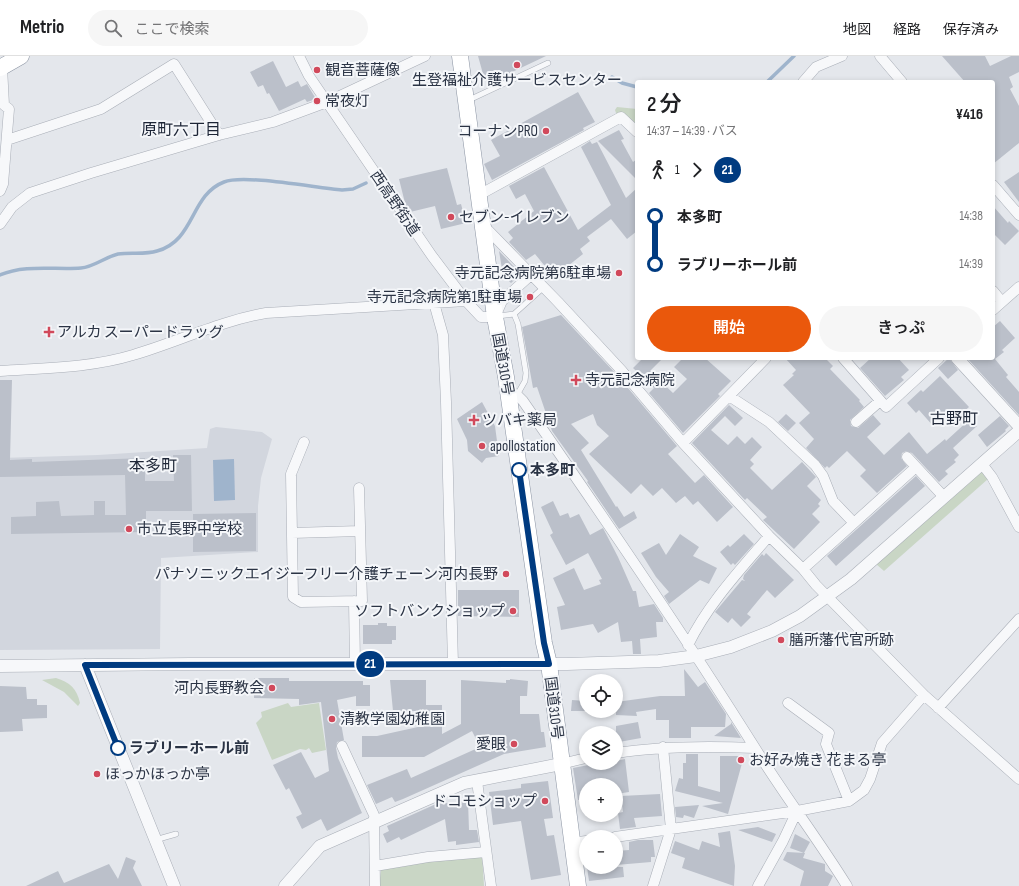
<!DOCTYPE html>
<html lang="ja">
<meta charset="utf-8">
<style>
:root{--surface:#fff;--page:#f6f6f6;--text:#202124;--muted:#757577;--line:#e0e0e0;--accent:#ea580c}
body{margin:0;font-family:"Sofia Sans Condensed","Noto Sans JP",sans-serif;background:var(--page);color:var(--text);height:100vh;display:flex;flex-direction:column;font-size:15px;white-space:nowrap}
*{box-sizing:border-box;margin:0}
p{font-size:13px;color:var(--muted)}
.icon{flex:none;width:22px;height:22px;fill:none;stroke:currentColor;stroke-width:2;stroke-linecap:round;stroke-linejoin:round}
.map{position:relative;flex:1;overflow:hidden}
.panel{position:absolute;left:635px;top:24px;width:360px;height:280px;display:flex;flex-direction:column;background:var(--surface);border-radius:4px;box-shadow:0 2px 6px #0003}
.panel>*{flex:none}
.badge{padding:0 8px;border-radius:13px;font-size:14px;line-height:26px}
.tools{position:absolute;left:579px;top:618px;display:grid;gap:8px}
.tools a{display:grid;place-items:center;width:44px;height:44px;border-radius:50%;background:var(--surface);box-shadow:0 2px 6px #0003;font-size:20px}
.map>.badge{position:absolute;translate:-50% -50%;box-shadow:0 0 0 2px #fff}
.legs{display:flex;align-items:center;gap:6px;height:44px;padding:0 12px;font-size:13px}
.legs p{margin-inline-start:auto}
.headline{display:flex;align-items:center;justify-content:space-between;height:68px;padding:0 12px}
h1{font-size:22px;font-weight:600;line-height:30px}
.button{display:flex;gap:8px;margin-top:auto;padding:8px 12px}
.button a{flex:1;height:46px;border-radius:24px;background:var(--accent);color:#fff;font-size:16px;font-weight:600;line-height:46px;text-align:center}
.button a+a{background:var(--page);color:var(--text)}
ul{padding:0 12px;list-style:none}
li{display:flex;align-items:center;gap:14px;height:48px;font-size:15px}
li i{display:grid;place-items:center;width:6px;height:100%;margin:0 5px;background:currentColor}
li i::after{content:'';width:10px;height:10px;margin:-5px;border:3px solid;border-radius:50%;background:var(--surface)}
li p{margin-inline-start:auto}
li:first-child i{background:linear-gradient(#0000 50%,currentColor 0)}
li:last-child i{background:linear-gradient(currentColor 50%,#0000 0)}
header{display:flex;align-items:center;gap:24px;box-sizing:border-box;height:56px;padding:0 20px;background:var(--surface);border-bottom:1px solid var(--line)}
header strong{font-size:19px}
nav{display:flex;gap:22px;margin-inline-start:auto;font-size:14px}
.search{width:280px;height:36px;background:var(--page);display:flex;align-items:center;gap:10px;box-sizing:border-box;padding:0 14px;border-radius:22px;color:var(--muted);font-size:15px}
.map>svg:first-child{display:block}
.built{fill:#d2d6de}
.green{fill:#c9d6c5}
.water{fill:#9fb4cc}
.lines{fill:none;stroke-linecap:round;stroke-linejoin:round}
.stream{stroke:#9fb4cc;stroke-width:3.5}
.building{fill:#bbc0ca}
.service-casing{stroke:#a9aeb7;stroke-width:6}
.minor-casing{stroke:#a9aeb7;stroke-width:11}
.tertiary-casing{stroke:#a9aeb7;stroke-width:13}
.trunk-casing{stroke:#8b94a3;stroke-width:17}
.service{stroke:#f7f8fa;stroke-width:5}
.minor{stroke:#f7f8fa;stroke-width:10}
.tertiary{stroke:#f7f8fa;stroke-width:12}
.trunk{stroke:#fff;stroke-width:16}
.line-1-casing{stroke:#fff;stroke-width:9}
.line-1{stroke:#003b80;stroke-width:6}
.poi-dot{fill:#d1495b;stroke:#f4f6f9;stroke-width:1.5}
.stop-1-dot{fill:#fff;stroke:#003b80;stroke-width:2}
.labels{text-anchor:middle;stroke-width:4;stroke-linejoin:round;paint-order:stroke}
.poi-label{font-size:15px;fill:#2b3445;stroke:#f4f6f9;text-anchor:start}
.street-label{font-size:15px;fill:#2b3445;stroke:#f4f6f9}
.stop-label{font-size:15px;font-weight:bold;fill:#2b3445;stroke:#f4f6f9;text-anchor:start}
.neighbourhood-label{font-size:16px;fill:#1d2536;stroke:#f4f6f9}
</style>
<header>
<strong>Metrio</strong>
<div class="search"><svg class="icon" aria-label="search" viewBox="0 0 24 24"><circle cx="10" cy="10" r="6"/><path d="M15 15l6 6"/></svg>ここで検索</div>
<nav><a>地図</a><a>経路</a><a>保存済み</a></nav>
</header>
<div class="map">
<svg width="1019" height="830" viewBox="0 0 1019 830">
<rect width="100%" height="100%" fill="#e4e7ec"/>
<path class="built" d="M216 371 262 376 272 383 261 422 258 450V496L161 502 160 593 0 594V402L98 399 207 392 210 373Z"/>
<path class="green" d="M617 51 637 53V76L617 60 615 54Z
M979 410 988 423 884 515 876 508Z
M56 622C70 626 77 633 80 647L78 650 64 636 42 624Z
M288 647 291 651 319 647 326 694 312 697 309 692 306 694 300 693 272 704 256 667 262 661 261 656Z
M482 797 484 830H379L381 814Z"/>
<path class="water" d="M234 403 235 444 214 445 213 404Z"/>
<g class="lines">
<path class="stream" d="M612 21 622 27 637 31
M767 26 794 0
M0 219C25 208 55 214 81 212 94 211 105 201 118 198 131 196 145 199 157 195 195 185 190 139 224 126 244 118 316 132 342 134L353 133 366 127"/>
</g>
<path class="building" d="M478 0H546L504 20 485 25Z
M942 0H985L990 10 1011 0H1019V16L1009 21 1013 31 1010 33 1019 50V87L993 108V26H965Z
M273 5 286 31 298 25 301 31 307 28 316 43 307 46 305 43 279 55 269 37 267 38 263 29 258 31 250 16Z
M578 36 595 66 583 72 584 74 492 124 484 108 500 100 491 84Z
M619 74 624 83 621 84 633 106 637 103V124L598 85Z
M590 85 592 88 597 86 626 142 637 132V175L627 183 611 163 587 181 590 185 580 193 583 198 554 221 535 198 526 204 509 186 513 182 508 176 534 155 525 138 516 143 509 130 544 111 578 174 611 149 581 91Z
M447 112 457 149 461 148 466 167 441 173 435 150 410 156 406 151 399 123Z
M1019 116V146L1004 126Z
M993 150 1008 167 1009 165 1019 175 1005 189 993 177Z
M499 195 521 218 511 227 503 219Z
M561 259 617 319 677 390 668 398 695 427 704 419 733 451 717 466 698 445 693 449 685 440 676 447 662 432 653 440 641 428 631 438 589 398 609 380 597 369 593 358 571 368 589 387 581 394 616 451 617 450 624 461 634 455 637 462 619 473 587 426 588 425 552 375 537 331 533 332 522 271Z
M1000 265 1015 282 1002 294 1004 296 995 303 1008 319 1006 321 1019 336V359L967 302H993V271Z
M643 302H663L650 315 673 337 687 323 674 311 683 302H705L731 325 718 338 720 340 683 377 649 337 654 332 633 312Z
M785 302H825L833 310 830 313 860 344 859 345 864 351 850 364 851 370 858 372 873 359 881 368 867 381 884 399 909 376 927 398 945 383 946 385 970 363 977 370 953 392 959 399 954 404 956 406 945 415 948 418 939 426 912 397 906 395 902 397 901 402 907 410 877 437 860 420 866 414 847 395 829 412 827 410 825 412 806 392 814 383 799 367 810 357 783 329 794 319 792 318 796 314Z
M871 302H898L909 314 901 321 904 324 885 340 860 312Z
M949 302 958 314 948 323 938 312Z
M940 320 969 351 959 360 953 353 934 371 919 354 916 357 907 347 921 334 923 336Z
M0 324H12L10 404 32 403V406L145 402V425H174L173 399H191L192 455H146V476L11 478V461L36 460V446L59 445 61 460 94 459V445H105V459H126L125 419 0 421Z
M482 346 495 370 499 400 486 402 482 407 468 395 467 384 457 363Z
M729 349 743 362 735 370 725 360 711 374 728 389 737 380 745 388 752 381 762 391 750 404 754 408 750 412 772 434 802 406 816 421 807 430 821 444 818 448 820 450 812 458 820 466 794 493 763 464 767 461 747 442 745 444 743 442 692 387Z
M786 358 796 367 788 375 778 366Z
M1000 360 1009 370 1005 374 1006 375 987 391 978 379Z
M916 420 925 430 836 510 827 500Z
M553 445 560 460 568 457 570 462 579 458 590 479 603 472 618 501 633 535H636L639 551 654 548 663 562V566H656L657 581 640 583 641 598H633L632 585 621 586 618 566 598 577 593 568 561 574 557 551 565 549 553 522 574 512 584 534 601 528 599 524 602 523 588 497 566 509 550 479 553 477 541 451Z
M256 457V495L193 496V458Z
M680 478 699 491 693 500 717 512 709 528 700 524 669 548 664 540 669 536 656 521 641 497 659 487 666 499Z
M744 478 754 488 735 509 733 507 731 509 720 496 728 489 730 491Z
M766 497 794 524 775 542 767 534 747 558 751 561 741 571 732 562 728 567 715 556 742 524 745 525 743 523 744 519 762 498 764 500Z
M458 534H519V561L458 560Z
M378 567H387V570H396V584H392V588H363V569H378Z
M684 613 698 631 705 626 726 658 725 671H691V682H669V664H656V653L636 656 637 660 616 659V646L660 640H685Z
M254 622H289V625H363V629H370V650H356V640L337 644 344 684 337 686 336 692 338 702 362 757 327 775 321 763 302 773 296 761 302 758 289 732 286 734 273 709 301 696 315 722 329 715 321 646 299 649V643L254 642Z
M510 623 528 625 527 640H520V658H539L541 676H544L546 691 504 698 403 743 395 746 392 741 376 748 367 729 407 713 411 722 480 691 472 675 424 701H362V680H377L418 671V655H393L390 624H426V649H442V678L461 668V624L506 627V624H510Z
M0 630 26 631 27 643H37V649H47V662L22 663 23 675 0 676Z
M572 644 586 645V655H571Z
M638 666 641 682 619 686 618 681 616 682V670Z
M731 666 741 682 714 680 731 668Z
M686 698H698V730L720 736V700H744L728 758 702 750 723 747 675 735 679 722 683 723V707H686Z
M625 703 629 736 616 738V729H586V743L578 744 573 712 599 707H616V705Z
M548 725 553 762 544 763 547 780 554 779 561 819 531 824 521 765 493 769 489 736 521 732V728Z
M660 738 662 760 634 762 636 771 620 773 618 757 623 756 621 740Z
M468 745 469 774H477L479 786 456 789V785L448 786 445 763 401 784 399 781 387 787 383 778 389 775 387 770 436 748Z
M699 749 694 762 684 759 683 762 676 761 675 751Z
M758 771 776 778 772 786 738 774Z
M730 775 735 810 734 830 682 812 685 802 671 797 675 785 699 794 702 785 720 791 718 777Z
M795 778 810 786 804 797 790 792Z
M638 784H653L655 801H651V806L616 809V795L629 794V786Z
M787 796 805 797 803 802 825 808V815L833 820 828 830H800L804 815 783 804Z
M126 801 136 805 133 812 142 830H26L58 815 64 827 109 808 118 823Z
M587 811H623L624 821 589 825Z"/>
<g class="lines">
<defs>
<path id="service" d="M469 44 548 7
M514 258 544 231
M498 260 514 258 518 268 526 317 525 325 517 339
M155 784 176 778"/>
<path id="minor" d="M299 0 309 20 432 200 466 245 481 261H495L502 245 532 218
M880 0 902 26
M803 26 816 11 842 0
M7 84 101 53 174 8 219 79
M993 129 1019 159
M0 135 3 128 9 53 4 49 2 11
M479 139 621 61 637 76
M0 168 12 151 30 137 91 117 219 79 273 66 327 46 425 0
M484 170 558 246 622 315 683 387 769 480 803 513 816 529 924 639 1019 723
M993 235 1002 246
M434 247 443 279 446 346 453 608
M993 254 1019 231
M843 302 886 351 939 302
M0 315C44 312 90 312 133 299 177 286 220 265 266 257L466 245
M508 335 517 339 523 345C602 459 681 574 755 692 784 739 818 783 847 830
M729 340 769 366 815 409 823 420 833 445 854 467
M856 366 880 345
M304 386 291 418 293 541 301 546 362 545 359 432
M683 387 766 302
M907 401 944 441
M982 408 992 421 1019 471
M292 477 360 475
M803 513 916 411
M354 545 355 608
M688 589C708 548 740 514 769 480
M788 647 829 677 826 688 849 745
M938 652 1019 563
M342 690 374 759 375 830
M616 697C662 690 708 690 755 692
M561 708 586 702
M477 725 491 830
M615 781 797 755 849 745 864 734 870 723 882 687 924 639
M572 787 586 785
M375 810 428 801 486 796
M653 830 671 773 663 691
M758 830 783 785 797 755"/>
<path id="tertiary" d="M957 302 1019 370
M85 609 174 830
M0 610 190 608H567L659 605 696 600 731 591 772 575 800 560 851 523 1019 375
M285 830 320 790 464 727 561 708"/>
<path id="trunk" d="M460 0 495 261 506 321 544 587 549 608 578 830
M0 12 21 0"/>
</defs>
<use href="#service" class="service-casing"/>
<use href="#minor" class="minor-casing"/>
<use href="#tertiary" class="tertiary-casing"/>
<use href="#trunk" class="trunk-casing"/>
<use href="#service" class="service"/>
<use href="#minor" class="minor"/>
<use href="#tertiary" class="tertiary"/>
<use href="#trunk" class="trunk"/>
</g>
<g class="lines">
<defs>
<path id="line-1" d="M118 692 85 609 549 608 544 587 519 414"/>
</defs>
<use href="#line-1" class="line-1-casing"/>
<use href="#line-1" class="line-1"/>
</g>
<g class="poi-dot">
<circle cx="517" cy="9" r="4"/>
<circle cx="317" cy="14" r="4"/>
<circle cx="317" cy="45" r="4"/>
<circle cx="546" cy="75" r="4"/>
<circle cx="451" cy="161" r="4"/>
<circle cx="619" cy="217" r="4"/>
<circle cx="530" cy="241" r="4"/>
<path d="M47 270h4v4h4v4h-4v4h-4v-4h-4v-4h4z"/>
<path d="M574 318h4v4h4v4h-4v4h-4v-4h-4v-4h4z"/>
<path d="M472 358h4v4h4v4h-4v4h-4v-4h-4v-4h4z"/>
<circle cx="482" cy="390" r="4"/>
<circle cx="129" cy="473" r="4"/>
<circle cx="506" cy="518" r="4"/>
<circle cx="513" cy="555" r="4"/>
<circle cx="781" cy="584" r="4"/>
<circle cx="272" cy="632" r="4"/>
<circle cx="332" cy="663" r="4"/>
<circle cx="514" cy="688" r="4"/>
<circle cx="741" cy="704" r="4"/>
<circle cx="97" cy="718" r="4"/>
<circle cx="545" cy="745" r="4"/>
</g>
<g class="stop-1-dot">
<circle cx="519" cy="414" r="7"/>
<circle cx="118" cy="692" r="7"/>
</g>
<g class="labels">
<g class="poi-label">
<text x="325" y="19">観音菩薩像</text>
<text x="517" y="29" text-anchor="middle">生登福祉介護サービスセンター</text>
<text x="325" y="50">常夜灯</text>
<text x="538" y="80" text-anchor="end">コーナンPRO</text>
<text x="459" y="166">セブン-イレブン</text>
<text x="611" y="222" text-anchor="end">寺元記念病院第6駐車場</text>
<text x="522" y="246" text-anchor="end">寺元記念病院第1駐車場</text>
<text x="57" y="281">アルカ スーパードラッグ</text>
<text x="585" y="329">寺元記念病院</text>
<text x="482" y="369">ツバキ薬局</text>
<text x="490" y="395">apollostation</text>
<text x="137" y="478">市立長野中学校</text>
<text x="498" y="523" text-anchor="end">パナソニックエイジーフリー介護チェーン河内長野</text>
<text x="505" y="560" text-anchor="end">ソフトバンクショップ</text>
<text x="789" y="589">膳所藩代官所跡</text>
<text x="264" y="637" text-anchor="end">河内長野教会</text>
<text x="340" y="668">清教学園幼稚園</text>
<text x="506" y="693" text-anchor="end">愛眼</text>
<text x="749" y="709">お好み焼き 花まる亭</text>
<text x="105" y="723">ほっかほっか亭</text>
<text x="537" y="750" text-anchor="end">ドコモショップ</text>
</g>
<g class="street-label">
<text transform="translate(395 147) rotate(56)" y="5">西高野街道</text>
<text transform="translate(503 308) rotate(80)" y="5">国道310号</text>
<text transform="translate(554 652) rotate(83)" y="5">国道310号</text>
</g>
<g class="stop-label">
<text x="530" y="419">本多町</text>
<text x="129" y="697">ラブリーホール前</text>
</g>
<g class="neighbourhood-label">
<text x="181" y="79">原町六丁目</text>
<text x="954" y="368">古野町</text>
<text x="153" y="415">本多町</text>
</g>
</g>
</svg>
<div class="tools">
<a><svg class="icon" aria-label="locate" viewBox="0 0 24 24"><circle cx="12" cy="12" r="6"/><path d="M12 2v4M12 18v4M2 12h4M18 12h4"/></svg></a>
<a><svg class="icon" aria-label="layers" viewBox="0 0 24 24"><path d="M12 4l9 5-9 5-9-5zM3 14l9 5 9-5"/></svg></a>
<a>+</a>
<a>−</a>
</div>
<b class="badge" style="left:370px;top:608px;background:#003b80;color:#fff">21</b>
<section class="panel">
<div class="headline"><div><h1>2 分</h1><p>14:37 – 14:39 · バス</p></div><b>¥416</b></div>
<div class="legs"><svg class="icon" aria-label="walk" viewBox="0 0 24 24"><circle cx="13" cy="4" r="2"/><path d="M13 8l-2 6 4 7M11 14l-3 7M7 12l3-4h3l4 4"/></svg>1<svg class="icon" aria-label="forward" viewBox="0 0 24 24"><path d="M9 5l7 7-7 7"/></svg><b class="badge" style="background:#003b80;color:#fff">21</b></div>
<ul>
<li><i style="color:#003b80"></i><b>本多町</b><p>14:38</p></li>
<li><i style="color:#003b80"></i><b>ラブリーホール前</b><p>14:39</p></li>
</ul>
<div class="button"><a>開始</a><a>きっぷ</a></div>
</section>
</div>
